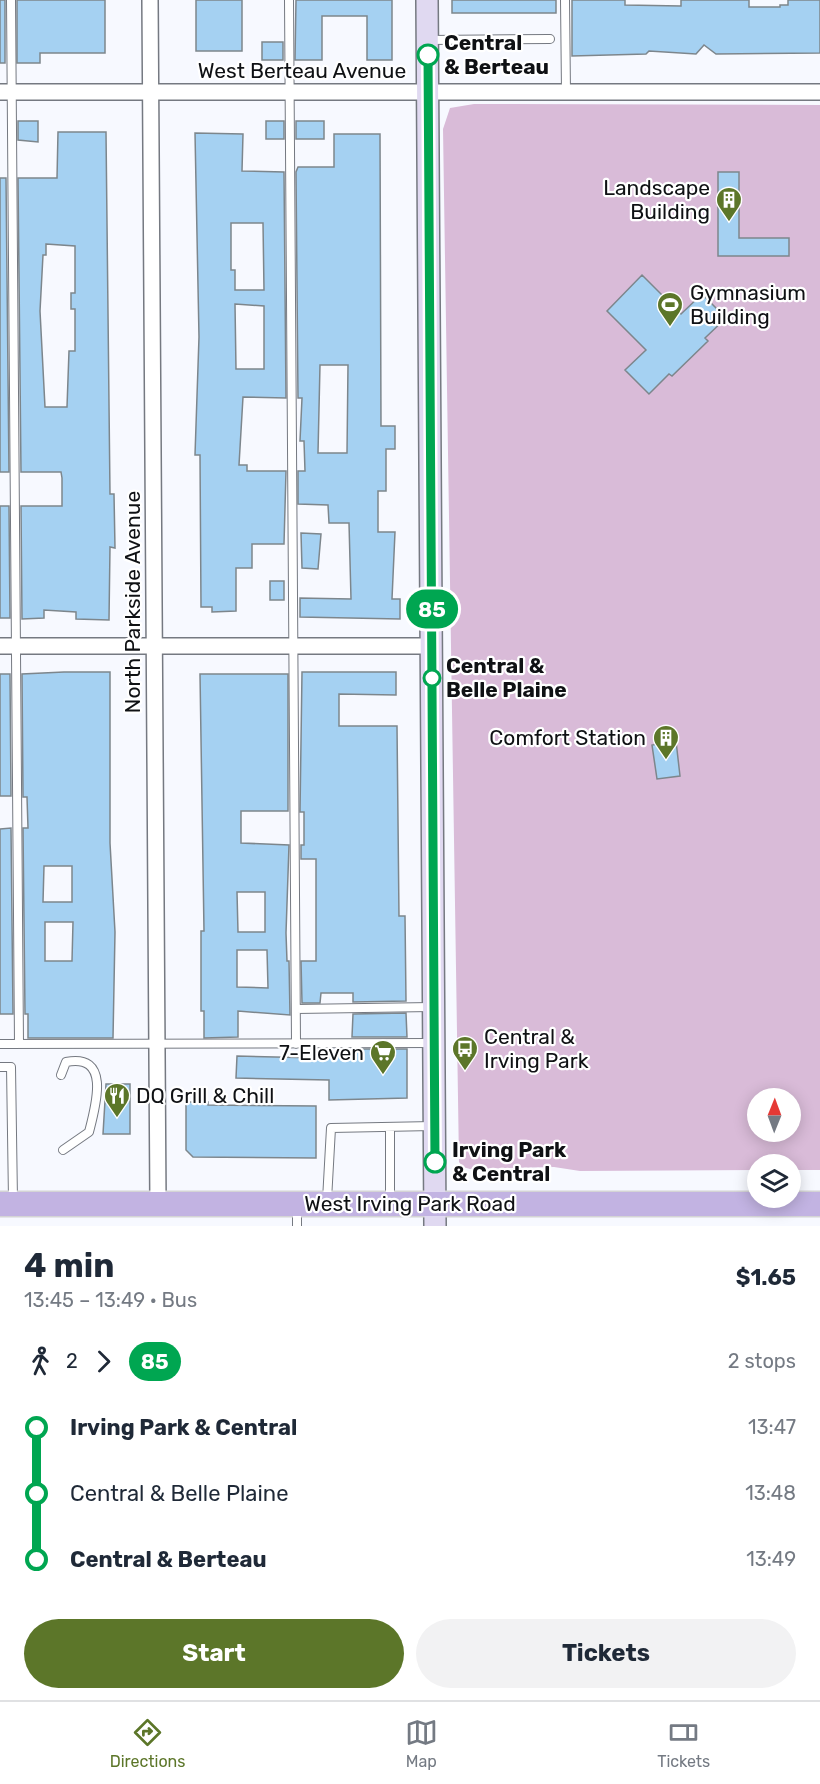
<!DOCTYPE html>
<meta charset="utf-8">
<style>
:root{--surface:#fff;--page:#f2f2f3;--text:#1f2937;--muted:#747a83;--line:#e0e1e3;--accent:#5c7629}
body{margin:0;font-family:Rubik,sans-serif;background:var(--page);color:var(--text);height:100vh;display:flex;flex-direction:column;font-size:22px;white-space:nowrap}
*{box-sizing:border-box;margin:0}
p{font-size:20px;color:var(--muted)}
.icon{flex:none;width:33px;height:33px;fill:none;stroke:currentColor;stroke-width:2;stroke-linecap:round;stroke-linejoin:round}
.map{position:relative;height:1226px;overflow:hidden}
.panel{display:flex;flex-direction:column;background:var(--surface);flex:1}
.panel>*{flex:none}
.badge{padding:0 12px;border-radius:20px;font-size:21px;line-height:39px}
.needle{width:39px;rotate:1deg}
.controls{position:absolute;left:747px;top:1088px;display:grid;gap:12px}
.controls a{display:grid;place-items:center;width:54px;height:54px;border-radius:50%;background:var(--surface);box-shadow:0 3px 15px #0003;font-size:30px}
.map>.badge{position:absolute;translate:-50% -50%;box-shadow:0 0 0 3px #fff}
.legs{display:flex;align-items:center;gap:9px;height:66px;padding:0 24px;font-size:20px}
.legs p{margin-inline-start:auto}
.headline{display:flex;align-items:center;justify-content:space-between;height:102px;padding:0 24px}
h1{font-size:33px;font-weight:700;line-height:45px}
.button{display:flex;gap:12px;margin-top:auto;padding:12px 24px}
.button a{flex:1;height:69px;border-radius:36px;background:var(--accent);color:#fff;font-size:24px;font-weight:700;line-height:69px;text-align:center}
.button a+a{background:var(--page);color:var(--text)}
ul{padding:0 24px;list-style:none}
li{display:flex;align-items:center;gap:21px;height:66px;font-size:22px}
li i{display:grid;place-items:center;width:9px;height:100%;margin:0 8px;background:currentColor}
li i::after{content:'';width:15px;height:15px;margin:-8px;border:4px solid;border-radius:50%;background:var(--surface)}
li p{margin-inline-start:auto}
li:first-child i{background:linear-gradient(#0000 50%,currentColor 0)}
li:last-child i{background:linear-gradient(currentColor 50%,#0000 0)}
.dock{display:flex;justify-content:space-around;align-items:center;height:84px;border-top:2px solid var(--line);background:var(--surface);font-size:16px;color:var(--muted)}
.dock a{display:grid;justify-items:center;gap:3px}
.dock .active{color:var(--accent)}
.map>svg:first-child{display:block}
.green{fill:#d9bbd8;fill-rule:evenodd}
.building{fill:#a5d1f2;stroke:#7d868c;stroke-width:1.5;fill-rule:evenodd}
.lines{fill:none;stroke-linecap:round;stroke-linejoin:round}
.lane-casing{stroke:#757981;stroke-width:10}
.street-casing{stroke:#757981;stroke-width:18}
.secondary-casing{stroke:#757981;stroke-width:24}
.primary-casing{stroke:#d4d4d5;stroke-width:27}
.lane{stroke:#fff;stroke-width:8}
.street{stroke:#fff;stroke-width:15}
.secondary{stroke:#e0d9f1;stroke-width:21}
.primary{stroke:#c2b3e2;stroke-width:24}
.line-1-casing{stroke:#fff;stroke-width:14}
.line-1{stroke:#00a651;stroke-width:9}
.stop-1-dot{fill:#fff;stroke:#00a651;stroke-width:3}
.labels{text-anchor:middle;stroke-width:4.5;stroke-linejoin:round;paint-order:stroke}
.stop-label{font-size:21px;font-weight:bold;fill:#0f1114;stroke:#fff;text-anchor:start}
.street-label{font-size:21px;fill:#0f1114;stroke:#fff}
.poi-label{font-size:21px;fill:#0f1114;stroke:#fff;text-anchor:end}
</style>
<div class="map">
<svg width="820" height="1226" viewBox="0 0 820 1226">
<rect width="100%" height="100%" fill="#f7f9ff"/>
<path class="green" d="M474 104 820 105V1170H791L790 1164H758L757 1170 580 1171 554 1167 470 1169 463 1167 459 1162 443 129 450 108ZM758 1098H790V1131H758Z"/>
<path class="building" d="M0 0H5V63H0Z
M17 0H105V53H40V63H17Z
M196 0H242V51H196Z
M296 0H392V60H367V16H322V60H295Z
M452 0H556V13H452Z
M572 0H625V5L681 6V0H749V7H780V5H788V0H820V53L716 54 704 45 696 54 649 51 646 54 572 56Z
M262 42H283V60H262Z
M18 121H38V142L18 140Z
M266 121H284V139H266Z
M296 121H324V139H296Z
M58 132H106L110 494H114L115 548 110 547 109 620 76 619V612L44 610V618L22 619 21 506H62V478L61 472H21L18 178H57ZM46 244 75 246V293H71V309H75V351H69L67 407H45L40 311 43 255H46Z
M195 133 243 134 242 171 284 172 286 398 243 397 239 465H247V471H286L284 544H252V568H236V611L212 612V607H201L200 455H195L199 337ZM231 223H263L264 290H235V270H231ZM235 304 264 306V369H236Z
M334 134H380L381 426H395V449H386V491H378V532H395L392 599H400V619L300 617V598L351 599 349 523H329L328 505 298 504V471H305L304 441H300L302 398H298L296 172 298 167H334ZM320 365H348L347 453H318Z
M718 172H739V238H789V256H718Z
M0 178H6L9 472H0Z
M642 275 681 314 702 294 726 318 705 338 708 341 672 376 669 374 649 394 625 370 646 350 607 311Z
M0 506H9L10 618H0Z
M301 533 321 534 318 569 302 568Z
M270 581H284V600H270Z
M64 672H110V843L115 932 113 1038H28V1014H25L23 828H28L27 797H23L22 674ZM44 866H72V902H43ZM45 922H73L72 961H45Z
M302 672H396V695L339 694V726H397L399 916H405L406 1001 353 1002V993H321L320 1003H302L301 961H316V859H301V845H304V812H300Z
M0 674H10L11 796H0Z
M200 674H288V811H241V843L289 845 286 933 287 961H289L290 1015 238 1011V1037L204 1038V1011H201V931H204ZM237 892H265V932H238ZM237 950H267L268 988 237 987Z
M676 741 680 776 657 779 652 745Z
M11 828 13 1014H0V829Z
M353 1014 406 1013 407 1037H352Z
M352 1049H407V1098L329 1100V1080L236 1078 237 1056 318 1058V1055H352Z
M106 1084H130V1134H103Z
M186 1102H208V1105L316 1106V1158L193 1157 186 1150Z"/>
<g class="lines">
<defs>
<path id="lane" d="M11 0 19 1044
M289 0 296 1044
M565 0 566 92
M429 40 550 39
M296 1009 432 1007
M0 1044 434 1043
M0 1067H11L13 1200
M61 1075 66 1062C111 1053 96 1105 89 1132L63 1150
M390 1127V1200
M327 1200 331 1128 433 1126
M297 1206V1226"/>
<path id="street" d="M150 0 158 1204
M0 92H820
M0 646H432"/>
<path id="secondary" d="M427 0 435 1226"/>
<path id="primary" d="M0 1204H820"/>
</defs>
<use href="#lane" class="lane-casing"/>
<use href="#street" class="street-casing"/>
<use href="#secondary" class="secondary-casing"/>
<use href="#primary" class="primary-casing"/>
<use href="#lane" class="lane"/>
<use href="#street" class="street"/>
<use href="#secondary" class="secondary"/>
<use href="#primary" class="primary"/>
</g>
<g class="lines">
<defs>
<path id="line-1" d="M428 55 435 1162"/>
</defs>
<use href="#line-1" class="line-1-casing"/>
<use href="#line-1" class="line-1"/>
</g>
<defs>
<symbol id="building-pin" viewBox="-11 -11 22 30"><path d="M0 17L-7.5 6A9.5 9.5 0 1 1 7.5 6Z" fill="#5c7629" stroke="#fff"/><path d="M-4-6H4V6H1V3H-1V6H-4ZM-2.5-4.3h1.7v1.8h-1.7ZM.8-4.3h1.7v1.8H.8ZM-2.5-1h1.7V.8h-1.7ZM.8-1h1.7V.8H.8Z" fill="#fff"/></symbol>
<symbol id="stadium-pin" viewBox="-11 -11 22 30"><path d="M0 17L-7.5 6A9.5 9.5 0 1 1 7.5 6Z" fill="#5c7629" stroke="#fff"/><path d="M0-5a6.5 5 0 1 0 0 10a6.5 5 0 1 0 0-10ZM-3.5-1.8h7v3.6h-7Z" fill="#fff"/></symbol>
<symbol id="bus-pin" viewBox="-11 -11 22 30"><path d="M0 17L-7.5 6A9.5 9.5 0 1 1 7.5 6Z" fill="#5c7629" stroke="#fff"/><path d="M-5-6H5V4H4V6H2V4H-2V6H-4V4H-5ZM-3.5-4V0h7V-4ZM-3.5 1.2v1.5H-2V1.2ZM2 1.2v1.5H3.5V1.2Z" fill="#fff"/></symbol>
<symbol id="supermarket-pin" viewBox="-11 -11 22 30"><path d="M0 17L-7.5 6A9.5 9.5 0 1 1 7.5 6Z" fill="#5c7629" stroke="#fff"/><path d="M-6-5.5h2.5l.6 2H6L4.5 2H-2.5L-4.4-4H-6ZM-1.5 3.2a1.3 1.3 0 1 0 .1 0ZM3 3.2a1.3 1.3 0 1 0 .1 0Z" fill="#fff"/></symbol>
<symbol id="restaurant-pin" viewBox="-11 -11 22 30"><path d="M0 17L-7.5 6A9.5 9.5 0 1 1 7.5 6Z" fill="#5c7629" stroke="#fff"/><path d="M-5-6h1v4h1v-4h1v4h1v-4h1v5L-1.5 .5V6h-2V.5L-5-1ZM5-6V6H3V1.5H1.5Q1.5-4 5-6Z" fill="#fff"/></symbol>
</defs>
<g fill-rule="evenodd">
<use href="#building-pin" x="714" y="185" width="30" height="40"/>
<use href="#stadium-pin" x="655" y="290" width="30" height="40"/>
<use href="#building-pin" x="651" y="723" width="30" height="40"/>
<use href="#bus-pin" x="450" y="1034" width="30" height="40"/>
<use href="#supermarket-pin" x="368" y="1038" width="30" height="40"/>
<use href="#restaurant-pin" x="102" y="1081" width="30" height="40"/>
</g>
<g class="stop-1-dot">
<circle cx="428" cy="55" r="10"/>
<circle cx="432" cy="678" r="8"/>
<circle cx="435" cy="1162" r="10"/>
</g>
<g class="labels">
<g class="stop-label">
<text x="444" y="50">Central<tspan x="444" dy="24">&amp; Berteau</tspan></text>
<text x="446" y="673">Central &amp;<tspan x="446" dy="24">Belle Plaine</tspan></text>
<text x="452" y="1157">Irving Park<tspan x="452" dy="24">&amp; Central</tspan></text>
</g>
<g class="street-label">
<text x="302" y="78">West Berteau Avenue</text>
<text transform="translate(133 602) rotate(-90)" y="7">North Parkside Avenue</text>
<text x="410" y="1211">West Irving Park Road</text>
</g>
<g class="poi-label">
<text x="710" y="195">Landscape<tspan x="710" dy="24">Building</tspan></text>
<text x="690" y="300" text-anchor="start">Gymnasium<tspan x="690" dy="24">Building</tspan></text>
<text x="646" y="745">Comfort Station</text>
<text x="484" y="1044" text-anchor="start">Central &amp;<tspan x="484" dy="24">Irving Park</tspan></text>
<text x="364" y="1060">7-Eleven</text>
<text x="136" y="1103" text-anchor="start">DQ Grill &amp; Chill</text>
</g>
</g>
</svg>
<div class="controls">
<a><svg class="needle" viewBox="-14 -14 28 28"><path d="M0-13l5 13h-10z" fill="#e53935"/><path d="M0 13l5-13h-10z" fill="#747a83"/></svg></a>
<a><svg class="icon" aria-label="layers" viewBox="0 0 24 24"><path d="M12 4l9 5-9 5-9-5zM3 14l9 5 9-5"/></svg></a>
</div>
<b class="badge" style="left:432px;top:609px;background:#00a651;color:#fff">85</b>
</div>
<section class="panel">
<div class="headline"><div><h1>4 min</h1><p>13:45 – 13:49 · Bus</p></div><b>$1.65</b></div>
<div class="legs"><svg class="icon" aria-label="walk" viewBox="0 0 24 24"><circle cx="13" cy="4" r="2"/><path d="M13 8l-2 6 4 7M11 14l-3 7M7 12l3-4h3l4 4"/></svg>2<svg class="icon" aria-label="forward" viewBox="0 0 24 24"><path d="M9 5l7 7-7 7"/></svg><b class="badge" style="background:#00a651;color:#fff">85</b><p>2 stops</p></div>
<ul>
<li><i style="color:#00a651"></i><b>Irving Park &amp; Central</b><p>13:47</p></li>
<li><i style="color:#00a651"></i><span>Central &amp; Belle Plaine</span><p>13:48</p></li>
<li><i style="color:#00a651"></i><b>Central &amp; Berteau</b><p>13:49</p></li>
</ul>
<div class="button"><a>Start</a><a>Tickets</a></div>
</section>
<nav class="dock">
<a class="active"><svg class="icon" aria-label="directions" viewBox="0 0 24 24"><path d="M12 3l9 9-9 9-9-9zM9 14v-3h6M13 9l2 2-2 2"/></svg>Directions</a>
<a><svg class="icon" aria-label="map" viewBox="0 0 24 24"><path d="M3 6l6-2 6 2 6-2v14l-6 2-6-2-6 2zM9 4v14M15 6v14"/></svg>Map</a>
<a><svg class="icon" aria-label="tickets" viewBox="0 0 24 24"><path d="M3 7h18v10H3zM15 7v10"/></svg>Tickets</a>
</nav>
